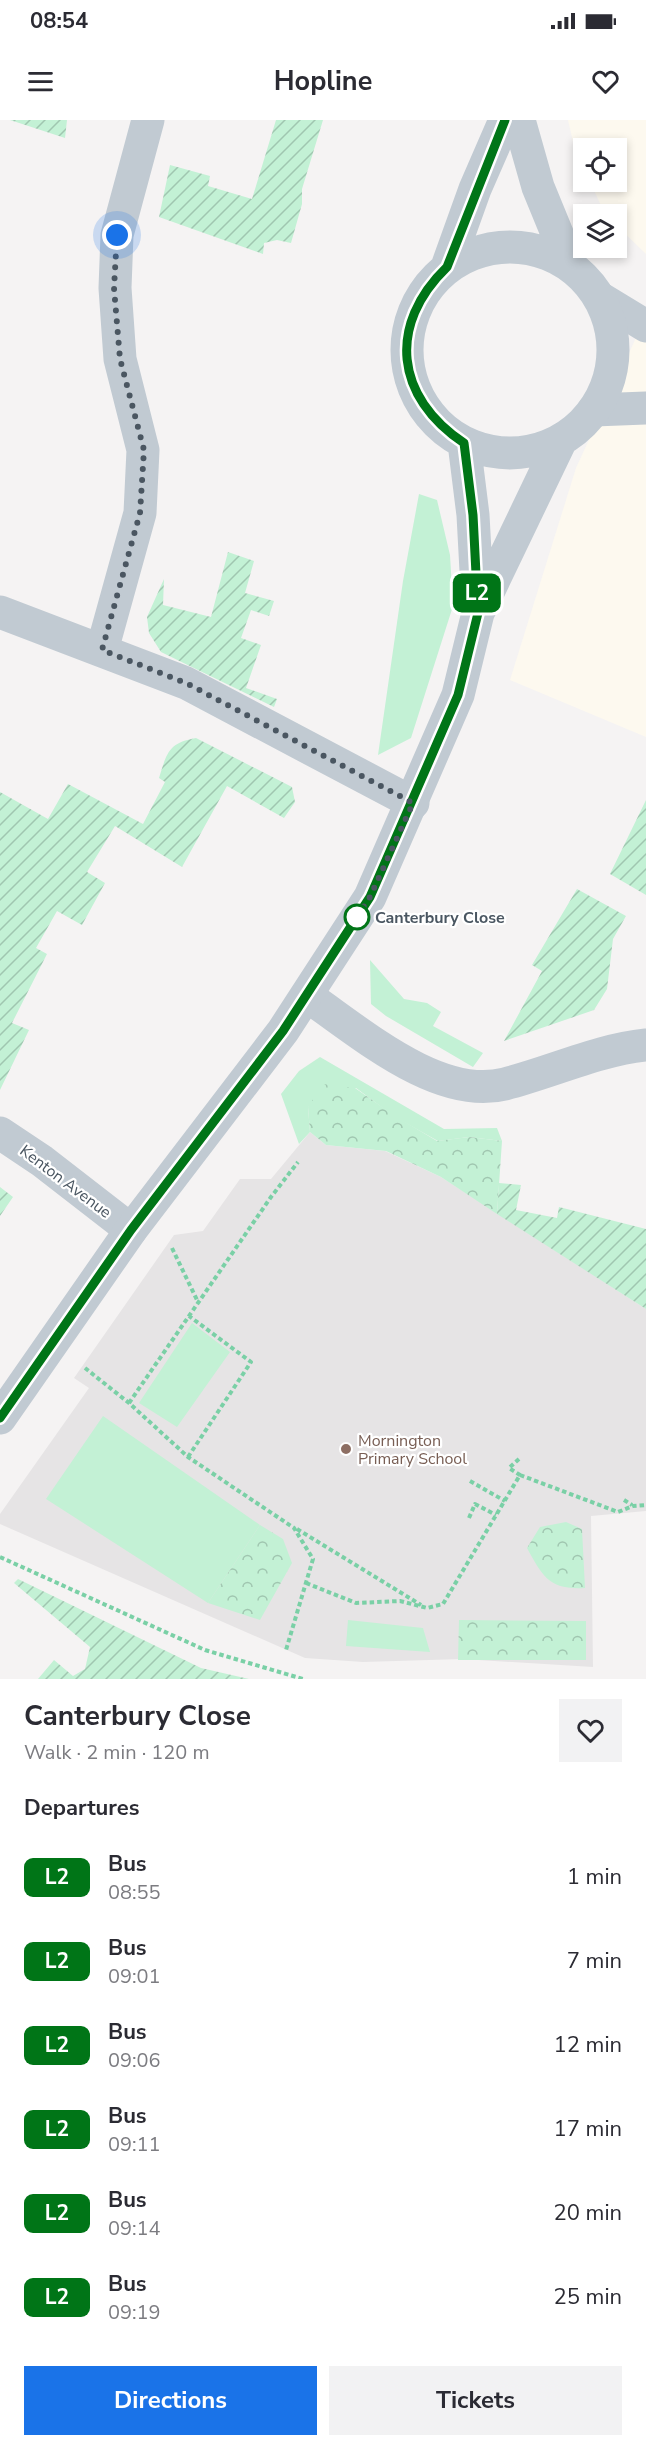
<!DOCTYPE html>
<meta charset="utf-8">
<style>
:root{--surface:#fff;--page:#f2f2f3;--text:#2b2b33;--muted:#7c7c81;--accent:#1a73e8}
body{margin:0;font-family:"Nunito Sans",sans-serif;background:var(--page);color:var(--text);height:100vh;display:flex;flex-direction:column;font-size:22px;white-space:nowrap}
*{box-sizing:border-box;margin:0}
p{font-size:20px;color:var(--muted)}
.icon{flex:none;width:33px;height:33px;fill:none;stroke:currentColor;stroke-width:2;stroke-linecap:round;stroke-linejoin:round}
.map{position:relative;height:1559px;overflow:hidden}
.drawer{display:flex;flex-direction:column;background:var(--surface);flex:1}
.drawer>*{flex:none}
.badge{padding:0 12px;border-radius:9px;font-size:21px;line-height:39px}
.controls{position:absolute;left:573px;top:18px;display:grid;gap:12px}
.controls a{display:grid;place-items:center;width:54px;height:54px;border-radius:0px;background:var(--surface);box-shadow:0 3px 9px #0003;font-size:30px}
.you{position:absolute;width:30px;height:30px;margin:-15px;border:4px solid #fff;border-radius:50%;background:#1a73e8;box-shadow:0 0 0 9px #1a73e833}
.map>.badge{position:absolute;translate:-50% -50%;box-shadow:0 0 0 3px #fff}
h2{padding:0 24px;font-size:22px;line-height:54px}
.round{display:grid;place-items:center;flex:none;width:63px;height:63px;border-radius:0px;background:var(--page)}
.overview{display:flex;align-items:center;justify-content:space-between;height:102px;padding:0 24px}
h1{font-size:28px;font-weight:700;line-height:45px}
.cta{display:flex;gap:12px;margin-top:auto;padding:12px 24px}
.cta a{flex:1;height:69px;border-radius:0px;background:var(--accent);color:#fff;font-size:24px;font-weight:700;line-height:69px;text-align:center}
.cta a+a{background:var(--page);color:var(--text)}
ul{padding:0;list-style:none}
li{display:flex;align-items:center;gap:18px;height:84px;padding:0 24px}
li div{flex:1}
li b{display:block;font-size:22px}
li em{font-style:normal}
li .badge{min-width:66px;font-weight:700;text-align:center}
.status{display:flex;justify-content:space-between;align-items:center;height:42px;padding:0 30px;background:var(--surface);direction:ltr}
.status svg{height:16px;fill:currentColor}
header{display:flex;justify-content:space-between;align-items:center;height:78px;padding:0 24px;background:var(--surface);font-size:27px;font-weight:700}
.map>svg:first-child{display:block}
.commercial{fill:#fdf9ef}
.education{fill:#e6e4e5}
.grass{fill:#c3f1d5}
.forest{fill:url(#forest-crowns)}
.garden{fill:url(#garden-furrows)}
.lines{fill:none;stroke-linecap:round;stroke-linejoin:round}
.path{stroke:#7ad0a6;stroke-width:4;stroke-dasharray:4.5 3;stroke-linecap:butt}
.minor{stroke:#c1cad2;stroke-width:33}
.tertiary{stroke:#c1cad2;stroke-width:33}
.line-casing{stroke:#fff;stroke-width:14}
.line{stroke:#007517;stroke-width:9}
.walk{stroke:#4a5661;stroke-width:6;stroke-dasharray:0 10.8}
.stop-dot{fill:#fff;stroke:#007517;stroke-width:3}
.education-dot{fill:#8d6e63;stroke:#fff;stroke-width:2}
.labels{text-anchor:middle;stroke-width:4.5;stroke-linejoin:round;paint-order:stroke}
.stop-label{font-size:16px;font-weight:bold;fill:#4a5661;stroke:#fff;text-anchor:start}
.street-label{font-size:16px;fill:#4a5661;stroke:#fff}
.education-label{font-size:16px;fill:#785e54;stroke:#fff;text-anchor:start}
</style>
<div class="status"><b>08:54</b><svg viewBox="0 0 49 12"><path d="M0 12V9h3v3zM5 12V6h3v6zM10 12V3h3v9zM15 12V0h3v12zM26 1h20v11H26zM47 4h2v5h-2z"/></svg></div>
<header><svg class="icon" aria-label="menu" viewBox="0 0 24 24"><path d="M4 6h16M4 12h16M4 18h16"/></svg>Hopline<svg class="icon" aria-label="heart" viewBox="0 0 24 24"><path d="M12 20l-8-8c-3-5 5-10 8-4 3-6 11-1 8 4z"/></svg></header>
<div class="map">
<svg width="646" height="1559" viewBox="0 0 646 1559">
<defs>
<pattern id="forest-crowns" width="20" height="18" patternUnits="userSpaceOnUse" patternTransform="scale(1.5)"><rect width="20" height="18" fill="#c3f1d5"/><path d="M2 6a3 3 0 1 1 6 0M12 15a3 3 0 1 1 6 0" fill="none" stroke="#a0c6b0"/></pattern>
<pattern id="garden-furrows" width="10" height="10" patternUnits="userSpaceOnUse" patternTransform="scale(1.5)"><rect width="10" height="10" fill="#c3f1d5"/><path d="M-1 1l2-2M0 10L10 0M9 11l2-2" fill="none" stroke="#a0c6b0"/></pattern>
</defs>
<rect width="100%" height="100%" fill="#f5f3f3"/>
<path class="commercial" d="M568 0H646V134L617 106 616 94H605L590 62H616V28H584L583 47 574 26Z
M646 196V617L510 560 576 348Z"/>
<path class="education" d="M310 1012 326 1025 385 1031 441 1057 646 1189V1391L591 1396 593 1547 462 1539 363 1542 305 1538 0 1404V1394L89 1268 74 1258 174 1115 203 1111 240 1059H271Z"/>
<path class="grass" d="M419 374 437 380 450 435 453 486 411 618 378 635 403 461Z
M370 840 404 879 427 883 441 892 433 906 483 933 473 947 386 896 371 884Z
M320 937 444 1009 497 1008 502 1021 469 1017 438 1021 395 997 356 968 308 987 310 1012 299 1024 281 974 299 951Z
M192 1203 230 1232 177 1307 139 1283Z
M103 1296 260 1405 208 1483 46 1379Z
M348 1500 423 1508 430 1532 346 1526Z"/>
<path class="forest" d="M323 964 355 968 395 996 437 1021 469 1017 502 1021 497 1094 441 1057 386 1031 326 1025 310 1012 308 987Z
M566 1402 582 1409 585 1468C549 1470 543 1457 527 1428L540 1407Z
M260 1405 283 1419 292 1443 260 1500 208 1483Z
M459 1500 586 1501V1540H458Z"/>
<path class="garden" d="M10 0H67L65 18Z
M276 0H323L302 69V84L291 123 277 120 264 123 263 134 159 97 170 45 210 56 208 66 252 79Z
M228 432 254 441 245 473 274 481 269 496 251 490 241 518 261 525 246 568 277 579 274 587 161 532 149 513 147 497 164 459 163 485 211 497Z
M196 618 292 667 295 682 284 698 227 666 182 747 115 706 87 752 105 763 82 805 57 791 36 828 47 834 12 903 29 910 0 970V672L48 699 68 664 143 704 165 662 159 658C167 633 168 623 196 618Z
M646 680V775L610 754Z
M577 769 626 796 613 819 607 869 594 890 504 921 542 851 532 845Z
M499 1063 521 1065 516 1090 557 1098 559 1087 646 1109V1189L497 1094Z
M0 1067 13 1077 0 1096Z
M18 1459 201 1548 249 1559H38L54 1540 73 1556 85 1549 90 1527 14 1463Z"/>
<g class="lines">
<path class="path" d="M172 1128 198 1182
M85 1248 129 1283 188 1337 294 1408 313 1439 286 1530
M129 1283 271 1077 298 1042
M188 1337 251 1242 189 1196
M519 1339 509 1348 520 1355
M470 1361 505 1381
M624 1380 632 1385
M469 1398 475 1384 496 1395
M297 1409 421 1485
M0 1437 205 1530 303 1559
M306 1463 356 1483 400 1481 427 1488 443 1484 520 1355 618 1392 633 1386 646 1385"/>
<path class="minor" d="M600 178 646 206
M594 290 646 288
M0 492 186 563 413 683
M102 530 140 393 143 330 120 239 115 168 117 115 148 0
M307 876C360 912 438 981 505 964 552 952 598 930 646 925
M0 1013 42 1041 131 1110"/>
<path class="tertiary" d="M519 0 538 67 570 145
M407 230a103 103 0 1 1 206 0a103 103 0 1 1-206 0Z
M447 147 475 69 505 0
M464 323 473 395 478 488
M0 1298 131 1110 283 911 370 777 458 575 478 493 561 320"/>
</g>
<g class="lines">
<defs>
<path id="line" d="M0 1298 131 1110 283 911 370 777 458 575 478 493 473 395 464 323C395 277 387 205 447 147L505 0"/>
</defs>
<use href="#line" class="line-casing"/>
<use href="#line" class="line"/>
<path class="walk" d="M117 115 114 168 120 239 144 330 140 393 102 530 186 563 413 683 370 777 357 797"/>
</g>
<circle class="stop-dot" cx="357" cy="797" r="12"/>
<circle class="education-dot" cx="346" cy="1329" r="6"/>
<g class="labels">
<g class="stop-label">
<text x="375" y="803">Canterbury Close</text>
</g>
<g class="street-label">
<text transform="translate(66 1061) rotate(37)" y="6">Kenton Avenue</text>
</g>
<g class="education-label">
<text x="358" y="1326">Mornington<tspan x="358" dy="18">Primary School</tspan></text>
</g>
</g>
</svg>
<div class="controls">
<a><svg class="icon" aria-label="locate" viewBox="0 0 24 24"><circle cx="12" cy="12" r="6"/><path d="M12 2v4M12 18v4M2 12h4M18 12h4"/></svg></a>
<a><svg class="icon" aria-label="layers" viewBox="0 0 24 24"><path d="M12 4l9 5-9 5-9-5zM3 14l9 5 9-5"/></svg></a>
</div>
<div class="you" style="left:117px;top:115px"></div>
<b class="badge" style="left:477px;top:473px;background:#007517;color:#fff">L2</b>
</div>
<section class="drawer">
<div class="overview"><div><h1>Canterbury Close</h1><p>Walk · 2 min · 120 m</p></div><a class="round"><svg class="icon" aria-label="heart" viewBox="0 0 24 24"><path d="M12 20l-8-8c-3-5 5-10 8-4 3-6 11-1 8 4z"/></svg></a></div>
<h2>Departures</h2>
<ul>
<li><span class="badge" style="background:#007517;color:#fff">L2</span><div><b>Bus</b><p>08:55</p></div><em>1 min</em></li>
<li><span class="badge" style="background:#007517;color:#fff">L2</span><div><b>Bus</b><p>09:01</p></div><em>7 min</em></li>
<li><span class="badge" style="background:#007517;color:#fff">L2</span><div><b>Bus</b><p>09:06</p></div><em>12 min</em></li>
<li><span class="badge" style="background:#007517;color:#fff">L2</span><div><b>Bus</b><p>09:11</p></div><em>17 min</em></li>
<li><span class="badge" style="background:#007517;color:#fff">L2</span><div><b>Bus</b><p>09:14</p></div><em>20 min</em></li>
<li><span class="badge" style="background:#007517;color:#fff">L2</span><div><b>Bus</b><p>09:19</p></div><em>25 min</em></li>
</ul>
<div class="cta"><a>Directions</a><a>Tickets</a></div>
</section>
